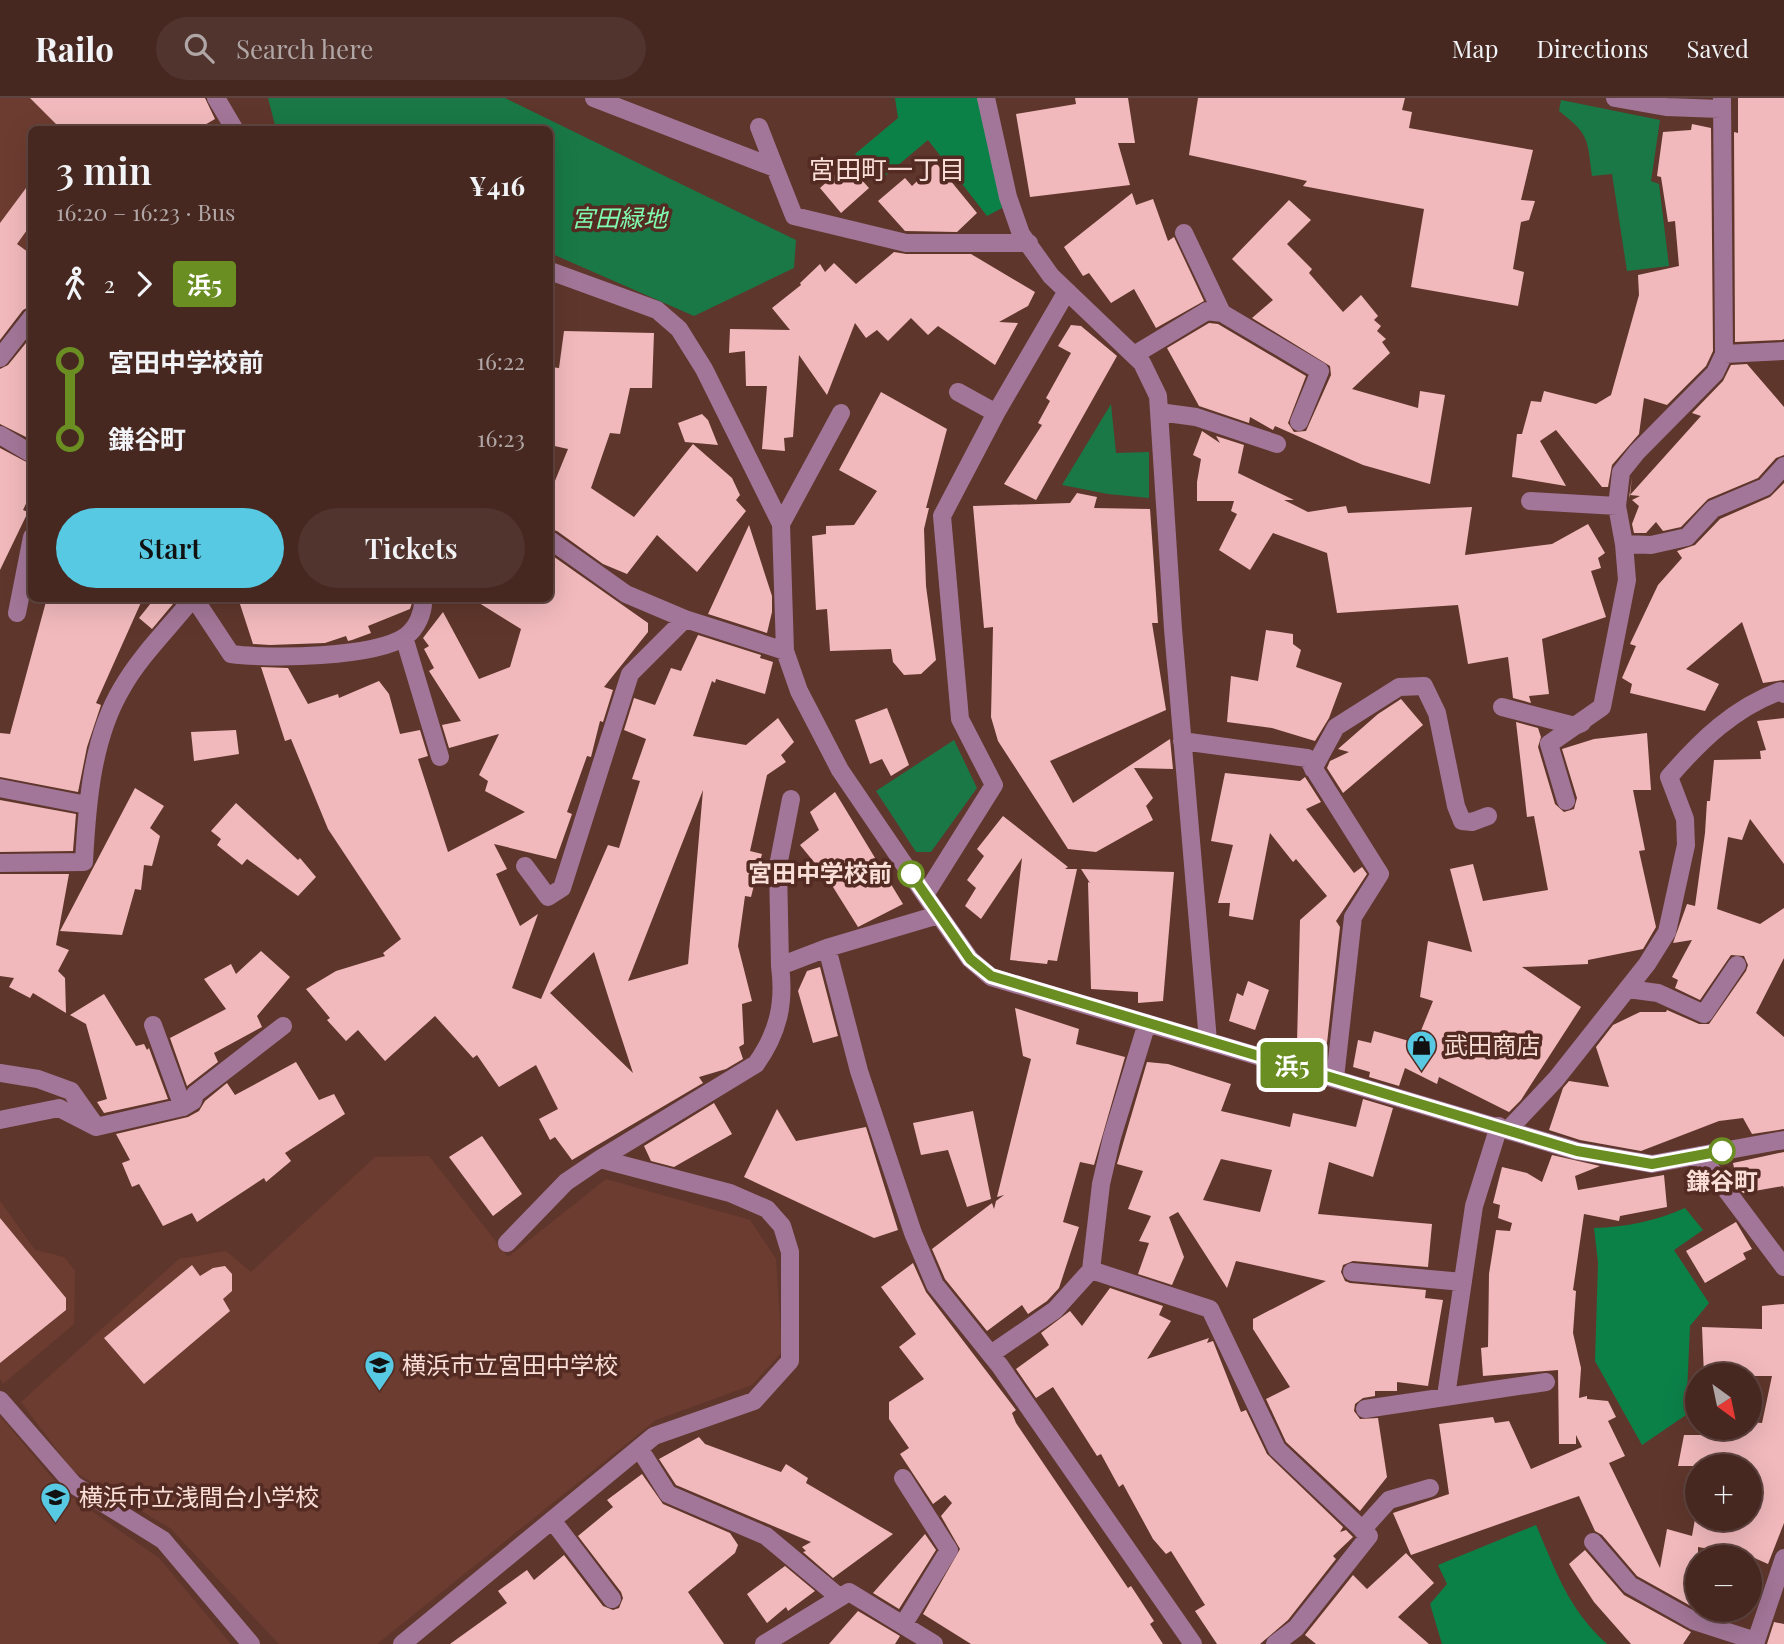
<!DOCTYPE html>
<meta charset="utf-8">
<style>
:root{--surface:#472821;--page:#51342e;--text:#f1f3f6;--muted:#b0a6a5;--line:#5f443f;--accent:#57c9e2}
body{margin:0;font-family:"Playfair Display","Noto Sans JP",serif;background:var(--page);color:var(--text);height:100vh;display:flex;flex-direction:column;font-size:26px;white-space:nowrap}
*{box-sizing:border-box;margin:0}
p{font-size:23px;color:var(--muted)}
.icon{flex:none;width:38px;height:38px;fill:none;stroke:currentColor;stroke-width:2;stroke-linecap:round;stroke-linejoin:round}
.map{position:relative;flex:1;overflow:hidden}
.details{position:absolute;left:28px;top:28px;width:525px;height:476px;display:flex;flex-direction:column;background:var(--surface);border-radius:10px;box-shadow:0 7px 28px #0002,0 0 0 2px var(--line)}
.details>*{flex:none}
.badge{padding:0 14px;border-radius:5px;font-size:24px;line-height:46px}
.needle{width:46px;rotate:147deg}
.tools{position:absolute;left:1685px;top:1265px;display:grid;gap:14px}
.tools a{display:grid;place-items:center;width:77px;height:77px;border-radius:50%;background:var(--surface);box-shadow:0 7px 28px #0002,0 0 0 2px var(--line);font-size:35px}
.map>.badge{position:absolute;translate:-50% -50%;box-shadow:0 0 0 4px #fff}
.legs{display:flex;align-items:center;gap:10px;height:77px;padding:0 28px;font-size:23px}
.legs p{margin-inline-start:auto}
.summary{display:flex;align-items:center;justify-content:space-between;height:119px;padding:0 28px}
h1{font-size:38px;font-weight:600;line-height:52px}
.cta{display:flex;gap:14px;margin-top:auto;padding:14px 28px}
.cta a{flex:1;height:80px;border-radius:42px;background:var(--accent);color:#111;font-size:28px;font-weight:600;line-height:80px;text-align:center}
.cta a+a{background:var(--page);color:var(--text)}
ul{padding:0 28px;list-style:none}
li{display:flex;align-items:center;gap:24px;height:77px;font-size:26px}
li i{display:grid;place-items:center;width:10px;height:100%;margin:0 9px;background:currentColor}
li i::after{content:'';width:18px;height:18px;margin:-9px;border:5px solid;border-radius:50%;background:var(--surface)}
li p{margin-inline-start:auto}
li:first-child i{background:linear-gradient(#0000 50%,currentColor 0)}
li:last-child i{background:linear-gradient(currentColor 50%,#0000 0)}
header{display:flex;align-items:center;gap:42px;box-sizing:border-box;height:98px;padding:0 35px;background:var(--surface);border-bottom:2px solid var(--line)}
header strong{font-size:33px}
nav{display:flex;gap:38px;margin-inline-start:auto;font-size:24px}
.search{width:490px;height:63px;background:var(--page);display:flex;align-items:center;gap:18px;box-sizing:border-box;padding:0 24px;border-radius:38px;color:var(--muted);font-size:26px}
.map>svg:first-child{display:block}
.built{fill:#6d3c30}
.green{fill:#197846}
.forest{fill:#0b8148}
.building{fill:#f1b9bc;fill-rule:evenodd}
.lines{fill:none;stroke-linecap:round;stroke-linejoin:round}
.minor{stroke:#a27698;stroke-width:18}
.line-1-casing{stroke:#fff;stroke-width:16}
.line-1{stroke:#6b8e23;stroke-width:10}
.stop-1-dot{fill:#fff;stroke:#6b8e23;stroke-width:3.5}
.labels{text-anchor:middle;stroke-width:7;stroke-linejoin:round;paint-order:stroke}
.park-label{font-size:24px;font-style:italic;fill:#81fbaf;stroke:#542b22}
.stop-label{font-size:24px;font-weight:bold;fill:#f9ded7;stroke:#542b22;text-anchor:end}
.poi-label{font-size:24px;fill:#f9ded7;stroke:#542b22;text-anchor:start}
.neighbourhood-label{font-size:26px;fill:#f9ded7;stroke:#542b22}
</style>
<header>
<strong>Railo</strong>
<div class="search"><svg class="icon" aria-label="search" viewBox="0 0 24 24"><circle cx="10" cy="10" r="6"/><path d="M15 15l6 6"/></svg>Search here</div>
<nav><a>Map</a><a>Directions</a><a>Saved</a></nav>
</header>
<div class="map">
<svg width="1784" height="1546" viewBox="0 0 1784 1546">
<rect width="100%" height="100%" fill="#5f362c"/>
<path class="built" d="M0 0H84L76 31 32 32 31 197 0 174Z
M429 1058 508 1159 606 1081 750 1122 776 1161 782 1254 752 1287 656 1322 377 1546H279L170 1430 73 1373 21 1304 179 1161 226 1153 251 1174 375 1059Z
M0 1103 35 1152 64 1159 75 1173 74 1226 3 1286 0 1281Z
M0 1318 64 1394 159 1460 231 1546H0Z"/>
<path class="green" d="M268 0H505L796 142 794 170 694 218 550 155V32H415L408 26 402 32 276 31Z
M1561 2 1660 22 1651 83 1659 86 1669 168 1627 173 1612 76 1592 78C1587 41 1590 37 1559 13Z
M1111 306 1116 355 1149 354V400L1108 396 1062 387Z
M954 642 977 690 931 754H916L876 693Z"/>
<path class="forest" d="M895 0H978L1002 110 987 118 928 42 878 84 855 56 898 20Z
M1685 1110 1703 1132 1674 1152 1709 1205 1690 1228 1686 1317 1642 1347 1595 1263 1598 1165 1594 1130C1626 1129 1656 1123 1685 1110Z
M1536 1427C1556 1473 1568 1511 1607 1546H1442L1430 1506 1447 1486 1438 1467Z"/>
<path class="building" d="M30 0H205L215 21 196 32H62Z
M1075 0H1128L1135 45H1118L1130 87 1030 99 1016 16 1076 6Z
M1198 0H1405L1402 12 1412 14 1409 30 1533 52 1521 102 1535 103 1529 122 1521 124 1513 171 1524 174 1518 208 1411 189 1424 111 1303 88 1307 83 1189 57Z
M1738 0H1784V241L1782 242 1735 244 1734 34 1738 35Z
M1692 26 1711 30 1713 253 1706 268 1667 307 1644 300 1639 336 1612 367 1608 389H1602L1556 332 1540 343 1566 388 1512 379 1517 336H1522L1531 303 1541 304 1544 293 1596 306 1611 297 1639 197 1638 177 1679 168 1675 123 1668 124 1661 79 1657 78 1663 34 1691 32Z
M936 65 977 115 957 134 905 133 878 103 905 80 912 88Z
M847 66 869 90 841 115 820 90Z
M32 82V125L17 146 32 157V207L23 212 0 242V125Z
M1132 95 1136 107 1153 101 1168 143 1174 139 1204 203 1156 230 1134 191 1111 205 1089 175 1083 178 1064 149Z
M1289 102 1311 122 1287 146 1312 171 1309 175 1343 214 1361 197 1378 218 1374 222 1381 228 1377 233 1386 241 1382 244 1390 255 1352 291 1418 310 1420 293 1445 297 1430 386 1363 367 1275 328 1273 332 1250 319 1249 325 1199 308 1167 250 1209 225 1218 226 1306 278 1288 325 1294 334 1306 333 1331 277 1330 268 1252 220 1273 202 1232 161Z
M894 154 906 156H971L1035 194 1028 208 999 224 1018 225 995 267 938 228 928 237 911 220 888 243 877 232 866 240 855 225 827 297 799 257 793 339 784 340 785 353 762 351 767 288H746L745 253 729 255 730 231 790 232 772 210 801 187 800 185 820 166 825 174 834 165 856 186Z
M1071 227 1081 228 1117 258 1036 402 1004 386 1042 327 1038 325 1050 303 1046 300 1071 255 1058 248Z
M564 233 654 235 652 290H630L620 336 610 335 591 390 634 419 693 346 732 380 740 397 736 402 746 413 697 474 657 437 627 476 603 466 557 433 550 431V395L568 351 550 347V269L559 270Z
M26 245 32 250V342L0 326V271L8 267Z
M1747 266 1784 309V357L1776 360 1758 380 1708 401 1681 429 1663 433 1656 424 1646 435H1634L1632 426 1639 408 1632 402 1640 398 1630 397 1629 400 1632 379 1630 397 1701 318 1692 315 1723 283 1731 267Z
M881 294 947 331 926 410H929L924 431 926 488 936 562 921 576 904 577 893 564 891 551 830 553 827 511 816 512 812 438 826 436V428L854 427 877 393 839 372Z
M702 316 708 322 718 347 685 344 678 325Z
M1202 333 1220 345 1216 338 1244 347 1238 375 1294 402H1284L1308 414 1346 408 1348 415 1472 409 1465 457 1552 446 1588 426 1605 455 1598 460 1601 470 1591 473 1606 519 1542 541 1549 596 1529 598 1531 605 1513 600 1508 559 1468 566 1458 507 1337 515 1327 455 1273 435 1250 472 1219 452 1237 416 1231 413 1234 403H1197V384L1201 361 1193 357Z
M0 350 32 367V393L23 412 28 414 0 472Z
M1784 385V582L1763 585 1742 524 1686 571 1719 586 1705 613 1630 595 1632 586 1622 580 1636 548 1630 546 1658 487 1682 460 1677 453 1695 447 1720 421 1770 399Z
M1077 395 1097 399 1094 410 1150 411 1158 525H1152L1166 612 1050 663 1073 705 1170 641 1173 671 1134 670 1153 700 1146 708 1153 722 1096 754 1068 751 998 643 991 619 993 529 984 530 973 408 1070 405Z
M749 427 772 498V514L767 535 708 516Z
M550 456 648 525V534L604 589 613 592 603 624 600 623 591 659 587 658 567 714 572 716 556 761 494 746 507 771 496 776 520 828 538 816 512 890 541 901 608 747 619 750 640 683 632 681 646 641 624 632 634 600 655 607 671 570 681 573 698 537 761 557 760 560 773 564 765 596 716 581 715 585 712 583 693 638 746 647 778 620 794 644 781 657 786 664 767 677 750 753 762 756 751 799 745 798 738 848 752 903 742 906 744 946 739 949 743 961 726 971 699 979 703 985 572 1062 555 1039 550 1042 539 1021 558 1011 536 967 499 989 477 957 473 960 435 918 385 963 358 932 346 943 327 922 330 920 306 891 336 873 385 858 383 855 401 841 328 731 291 641 285 643 261 569 288 570 308 606 338 596 339 600 379 583 389 596 400 636 420 632 428 658 418 661 448 754 525 714 485 693 488 683 479 677 499 636 449 650 442 627 461 623 429 573 434 570 424 551 429 548 423 540 443 514 479 581 510 569 521 531 471 500H550ZM703 692 688 866 628 883ZM594 854 614 917 633 975 550 895Z
M47 500H143L96 605 101 607 87 649 78 694 0 679V635L10 636Z
M155 500H178L152 531 139 520Z
M238 500H412V505L410 511 368 528 371 535 352 542 348 543 346 538 325 545 270 547 253 546Z
M1266 532 1293 536V546L1301 552 1296 569 1342 585 1329 620 1315 643 1272 630 1227 624 1231 578 1258 583Z
M1401 601 1423 627 1343 695 1327 670 1330 663 1349 654 1338 651 1378 616Z
M887 610 909 667 891 678 882 661 870 666 855 622Z
M1784 620V766L1750 721 1742 742 1728 739 1717 811 1760 826 1784 810V860L1756 915 1784 939V1031L1752 1036 1743 1020 1719 1023 1641 1053 1580 1042 1549 1032 1563 990 1569 983 1609 989 1596 949 1613 927 1640 914H1666L1667 912 1699 926H1709L1746 873 1748 867 1744 858 1731 857 1700 902 1675 890 1678 882 1672 879 1692 842 1673 845 1687 806 1695 808 1705 735 1707 703H1710L1714 662 1761 661 1760 653 1766 652 1757 623Z
M1516 624 1538 630 1541 639 1538 649 1555 706 1564 714 1574 711 1577 700 1562 651 1594 641 1647 635 1651 692H1633L1645 752 1639 753 1656 829 1643 851 1588 862V866L1522 869 1581 909 1521 1002 1509 1014 1439 979 1437 986 1405 970 1399 988 1369 979 1370 974 1353 969 1358 942 1371 945 1374 933 1416 945 1433 903 1420 899 1428 843 1472 854 1450 771 1473 766 1483 803 1548 792 1534 718 1527 719Z
M236 632 239 656 194 663 191 634Z
M1225 675 1300 683 1305 679 1321 704 1306 711 1354 775 1362 769 1367 776 1336 823 1340 829 1327 945 1297 946 1300 822 1327 798 1296 761 1293 764 1270 735 1253 822 1229 818 1230 805H1218L1233 747 1211 743Z
M135 690 164 708 150 730 160 738 152 768 144 767 141 792 135 791 122 837 60 833Z
M835 694 903 806 858 829 828 781 800 747 819 732 810 714Z
M0 702 76 716 73 753 0 754Z
M236 705 298 762 300 760 316 779 298 798 247 761 242 767 217 747 221 741 211 733Z
M1003 718 1068 769 1065 771H1077L1057 863 1048 862 1047 866 1010 862 1022 760 981 821 965 808 976 790 967 782 984 758 977 751Z
M1081 771 1174 774 1163 903 1138 905V894L1091 891 1088 784 1090 785Z
M0 776H69L56 847 69 852 58 873 65 880 66 915 33 895 30 900 9 889 14 880 0 878Z
M261 853 290 879 257 918 262 929 214 955 218 964 187 988 170 940 226 911 204 881 231 866 236 876Z
M820 869 838 938 813 945 798 893 807 873Z
M1248 883 1269 892 1255 932 1229 923 1237 895 1243 898Z
M104 896 136 948 144 946 147 952 149 950 168 1001 104 1015 97 1004 107 1001 86 926 70 917Z
M1015 910 1079 931 1076 946 1125 959 1094 1067 1080 1064 1063 1124 1079 1129 1059 1190 1047 1203 1028 1216 1022 1207 987 1233 945 1181 932 1151 992 1105 994 1111 996 1103 1004 1097 997 1099 1031 961 1023 958Z
M296 964 319 1002 334 996 345 1016 285 1055 291 1063 266 1084 264 1080 197 1124 192 1115 163 1128 139 1086 132 1089 122 1065 130 1062 116 1036 188 1019 199 1013 205 1003 227 985 235 997Z
M1147 964 1168 966 1231 986 1221 1013 1290 1029 1293 1015 1356 1029 1363 1001 1393 1010 1373 1079 1329 1064 1318 1116 1432 1126 1428 1169 1353 1163 1343 1167 1341 1174 1345 1183 1350 1185 1426 1192 1425 1200 1443 1202 1428 1288 1397 1284V1293H1375V1298L1363 1300 1355 1306 1354 1313 1360 1321 1378 1320 1387 1379 1360 1413 1286 1344 1266 1301 1290 1289 1253 1231V1221L1326 1183 1236 1163 1227 1190 1178 1114 1169 1119 1184 1159 1172 1187 1138 1176 1149 1145 1139 1143 1151 1118 1128 1111 1143 1073 1117 1066ZM1221 1061 1272 1072 1260 1114 1203 1102Z
M714 1005 732 1036 674 1069 651 1063 644 1048Z
M777 1011 796 1043 866 1029 898 1132 874 1140 744 1079Z
M973 1013 991 1101 967 1109 948 1052 921 1057 913 1025Z
M482 1038 522 1096 493 1118 449 1059Z
M1784 1054V1090L1783 1088 1743 1095 1738 1089 1733 1065Z
M1552 1057 1600 1068 1575 1078 1578 1092 1664 1077 1667 1109 1620 1118 1619 1123 1584 1116 1573 1192 1576 1193 1573 1235 1581 1270 1579 1300 1587 1298V1301L1608 1303 1616 1319 1608 1323 1625 1358 1609 1365 1660 1470 1667 1431 1692 1438 1695 1421H1750V1368H1678L1684 1337H1704V1330H1750V1324L1762 1325 1772 1278H1704L1702 1229 1762 1231V1208L1784 1206V1425L1768 1466 1750 1458 1698 1449V1512L1637 1478 1602 1437 1595 1433 1579 1398 1411 1457 1393 1415 1449 1396 1439 1326 1493 1319 1495 1325 1509 1323 1531 1371 1582 1349 1576 1337V1346H1559L1558 1272 1483 1278 1481 1250 1488 1249 1489 1176 1496 1132 1510 1133 1512 1125 1498 1120 1500 1107 1493 1105 1502 1069 1527 1075 1542 1084Z
M0 1120 66 1200V1212L0 1265Z
M1736 1124 1752 1151 1743 1155 1746 1161 1705 1185 1686 1153Z
M913 1165 926 1194 1016 1312 1012 1315 1016 1325 1128 1490 1131 1488 1154 1523 1150 1526 1163 1546H971L923 1516 960 1451 941 1418 952 1405 945 1397 933 1406 900 1356 909 1350 889 1321V1304L924 1281 899 1249 916 1236 881 1189Z
M192 1167 200 1178 213 1170 225 1168 232 1176V1193L223 1201 230 1213 144 1286 104 1240Z
M1110 1190 1163 1208 1159 1217 1171 1223 1147 1261 1209 1240 1207 1245 1213 1243 1241 1314 1246 1312 1267 1356 1343 1429 1340 1434 1346 1432 1353 1439 1333 1458 1336 1461 1288 1522 1260 1546H1217L1195 1513 1205 1507 1171 1453 1166 1456 1153 1441 1123 1386 1119 1389 1101 1356 1097 1358 1053 1289 1036 1300 1016 1271 1049 1247 1041 1235 1070 1213 1082 1228Z
M699 1339 705 1346 781 1374 786 1366 808 1380 806 1385 893 1436 833 1480 803 1454 806 1453 802 1449 811 1444 676 1387 659 1361Z
M642 1376 663 1406 730 1435 738 1447 735 1455 688 1494 724 1546H450L507 1505 498 1493 527 1472 534 1482 564 1457 603 1508 613 1512 619 1510 623 1500 621 1494 578 1438 613 1409 607 1402Z
M925 1436 936 1452 899 1511 873 1495Z
M1585 1452 1624 1497 1691 1534 1683 1546H1631L1594 1504 1569 1466Z
M1406 1455 1434 1485 1398 1519 1429 1546H1316L1305 1537 1353 1477 1367 1491Z
M785 1468 815 1493 788 1513 786 1509 767 1525 747 1496Z
M858 1513 900 1538 895 1546H829Z
M1774 1524 1784 1526V1546H1767Z"/>
<g class="lines">
<path class="minor" d="M216 0 235 32
M594 0 775 70 794 118 906 145H1029
M986 0 1008 99 1021 136 1051 178 1142 265 1158 298 1173 531 1208 943
M1615 0 1666 9 1721 11
M1722 0 1724 256 1715 275 1637 354 1621 374 1617 408 1624 446 1651 447 1687 439 1713 411 1765 389 1784 368
M759 29 775 70
M1184 135 1222 215
M550 173 657 212 679 231 704 271 781 426 785 553 799 593 840 672 925 797 970 861 991 879 1577 1053 1652 1066 1784 1042
M1724 256 1784 253
M1134 257 1207 213 1222 215 1320 273 1299 324
M0 260 32 219
M958 294 996 315
M1159 314 1196 319 1277 346
M0 337 32 356
M1530 403 1617 408
M781 426 841 315
M550 442 626 496 685 521 785 553
M194 500 231 556C269 561 375 560 406 538 417 530 424 514 423 500
M17 515 32 439
M404 539 440 659
M1502 609 1575 628 1582 625
M1182 643 1307 660 1380 776 1353 819 1335 980
M1313 671 1336 629 1399 589 1424 588 1437 615 1456 708 1462 723 1472 724 1488 718
M0 690 87 707
M1566 703 1549 646 1602 609 1627 482 1624 446
M0 765 84 764C87 706 92 640 122 590 140 558 170 529 193 500
M525 768 548 799 562 790 630 576 685 521
M925 797 994 687 960 621 942 418 996 315 1067 193
M827 850 859 973 913 1135 935 1187 1000 1268 1193 1546
M780 868 778 768 791 701
M1628 891 1658 895 1704 916 1737 867
M153 927 183 1009
M0 975 38 981 71 993 95 1027
M0 1022 59 1010 96 1029 183 1009 193 1003 195 996 283 928
M1509 1031 1556 981 1647 866 1667 834 1686 747 1685 721 1669 679C1701 642 1734 610 1780 593L1784 596
M1700 1057 1784 1169
M600 1061 756 966C778 935 785 906 780 868L827 850 938 817
M1091 1172 1210 1211 1277 1351 1369 1438 1296 1530 1275 1546
M1352 1174 1463 1184
M991 1256 1055 1212 1091 1172 1101 1086 1112 1039 1147 925
M1446 1298 1474 1108 1499 1028
M0 1302 74 1387 163 1442 251 1546
M1365 1311 1546 1284
M639 1350 668 1396 766 1438 839 1499
M552 1422 612 1501
M1362 1432 1389 1402 1430 1390
M1593 1444 1630 1487 1694 1523 1756 1543
M903 1527 949 1452 903 1380
M402 1546 654 1338 754 1303 790 1263V1154L782 1128 767 1111 730 1095 600 1061 566 1084 507 1145
M764 1546 849 1494 934 1546
M1755 1546 1784 1460"/>
</g>
<g class="lines">
<defs>
<path id="line-1" d="M911 776 970 861 991 878 1577 1053 1652 1066 1722 1053"/>
</defs>
<use href="#line-1" class="line-1-casing"/>
<use href="#line-1" class="line-1"/>
</g>
<defs>
<symbol id="shop-pin" viewBox="-11 -11 22 30"><path d="M0 17L-7.5 6A9.5 9.5 0 1 1 7.5 6Z" fill="#57c9e2" stroke="#542b22"/><path d="M-5-2.5h2.3a2.7 3.5 0 0 1 5.4 0H5L5.5 6h-11ZM-1.5-2.5h3a1.5 2.3 0 0 0-3 0Z" fill="#111"/></symbol>
<symbol id="school-pin" viewBox="-11 -11 22 30"><path d="M0 17L-7.5 6A9.5 9.5 0 1 1 7.5 6Z" fill="#57c9e2" stroke="#542b22"/><path d="M0-5L7-2L0 1L-7-2ZM-4 1L0 2.5L4 1V4Q0 6-4 4Z" fill="#111"/></symbol>
</defs>
<g fill-rule="evenodd">
<use href="#shop-pin" x="1404" y="930" width="35" height="47"/>
<use href="#school-pin" x="362" y="1250" width="35" height="47"/>
<use href="#school-pin" x="38" y="1382" width="35" height="47"/>
</g>
<g class="stop-1-dot">
<circle cx="911" cy="776" r="12"/>
<circle cx="1722" cy="1053" r="12"/>
</g>
<g class="labels">
<g class="park-label">
<text x="619" y="129">宮田緑地</text>
</g>
<g class="stop-label">
<text x="892" y="784">宮田中学校前</text>
<text x="1722" y="1092" text-anchor="middle">鎌谷町</text>
</g>
<g class="poi-label">
<text x="1444" y="956">武田商店</text>
<text x="402" y="1276">横浜市立宮田中学校</text>
<text x="79" y="1408">横浜市立浅間台小学校</text>
</g>
<g class="neighbourhood-label">
<text x="887" y="81">宮田町一丁目</text>
</g>
</g>
</svg>
<div class="tools">
<a><svg class="needle" viewBox="-14 -14 28 28"><path d="M0-13l5 13h-10z" fill="#e53935"/><path d="M0 13l5-13h-10z" fill="#b0a6a5"/></svg></a>
<a>+</a>
<a>−</a>
</div>
<b class="badge" style="left:1292px;top:967px;background:#6b8e23;color:#fff">浜5</b>
<section class="details">
<div class="summary"><div><h1>3 min</h1><p>16:20 – 16:23 · Bus</p></div><b>¥416</b></div>
<div class="legs"><svg class="icon" aria-label="walk" viewBox="0 0 24 24"><circle cx="13" cy="4" r="2"/><path d="M13 8l-2 6 4 7M11 14l-3 7M7 12l3-4h3l4 4"/></svg>2<svg class="icon" aria-label="forward" viewBox="0 0 24 24"><path d="M9 5l7 7-7 7"/></svg><b class="badge" style="background:#6b8e23;color:#fff">浜5</b></div>
<ul>
<li><i style="color:#6b8e23"></i><b>宮田中学校前</b><p>16:22</p></li>
<li><i style="color:#6b8e23"></i><b>鎌谷町</b><p>16:23</p></li>
</ul>
<div class="cta"><a>Start</a><a>Tickets</a></div>
</section>
</div>
